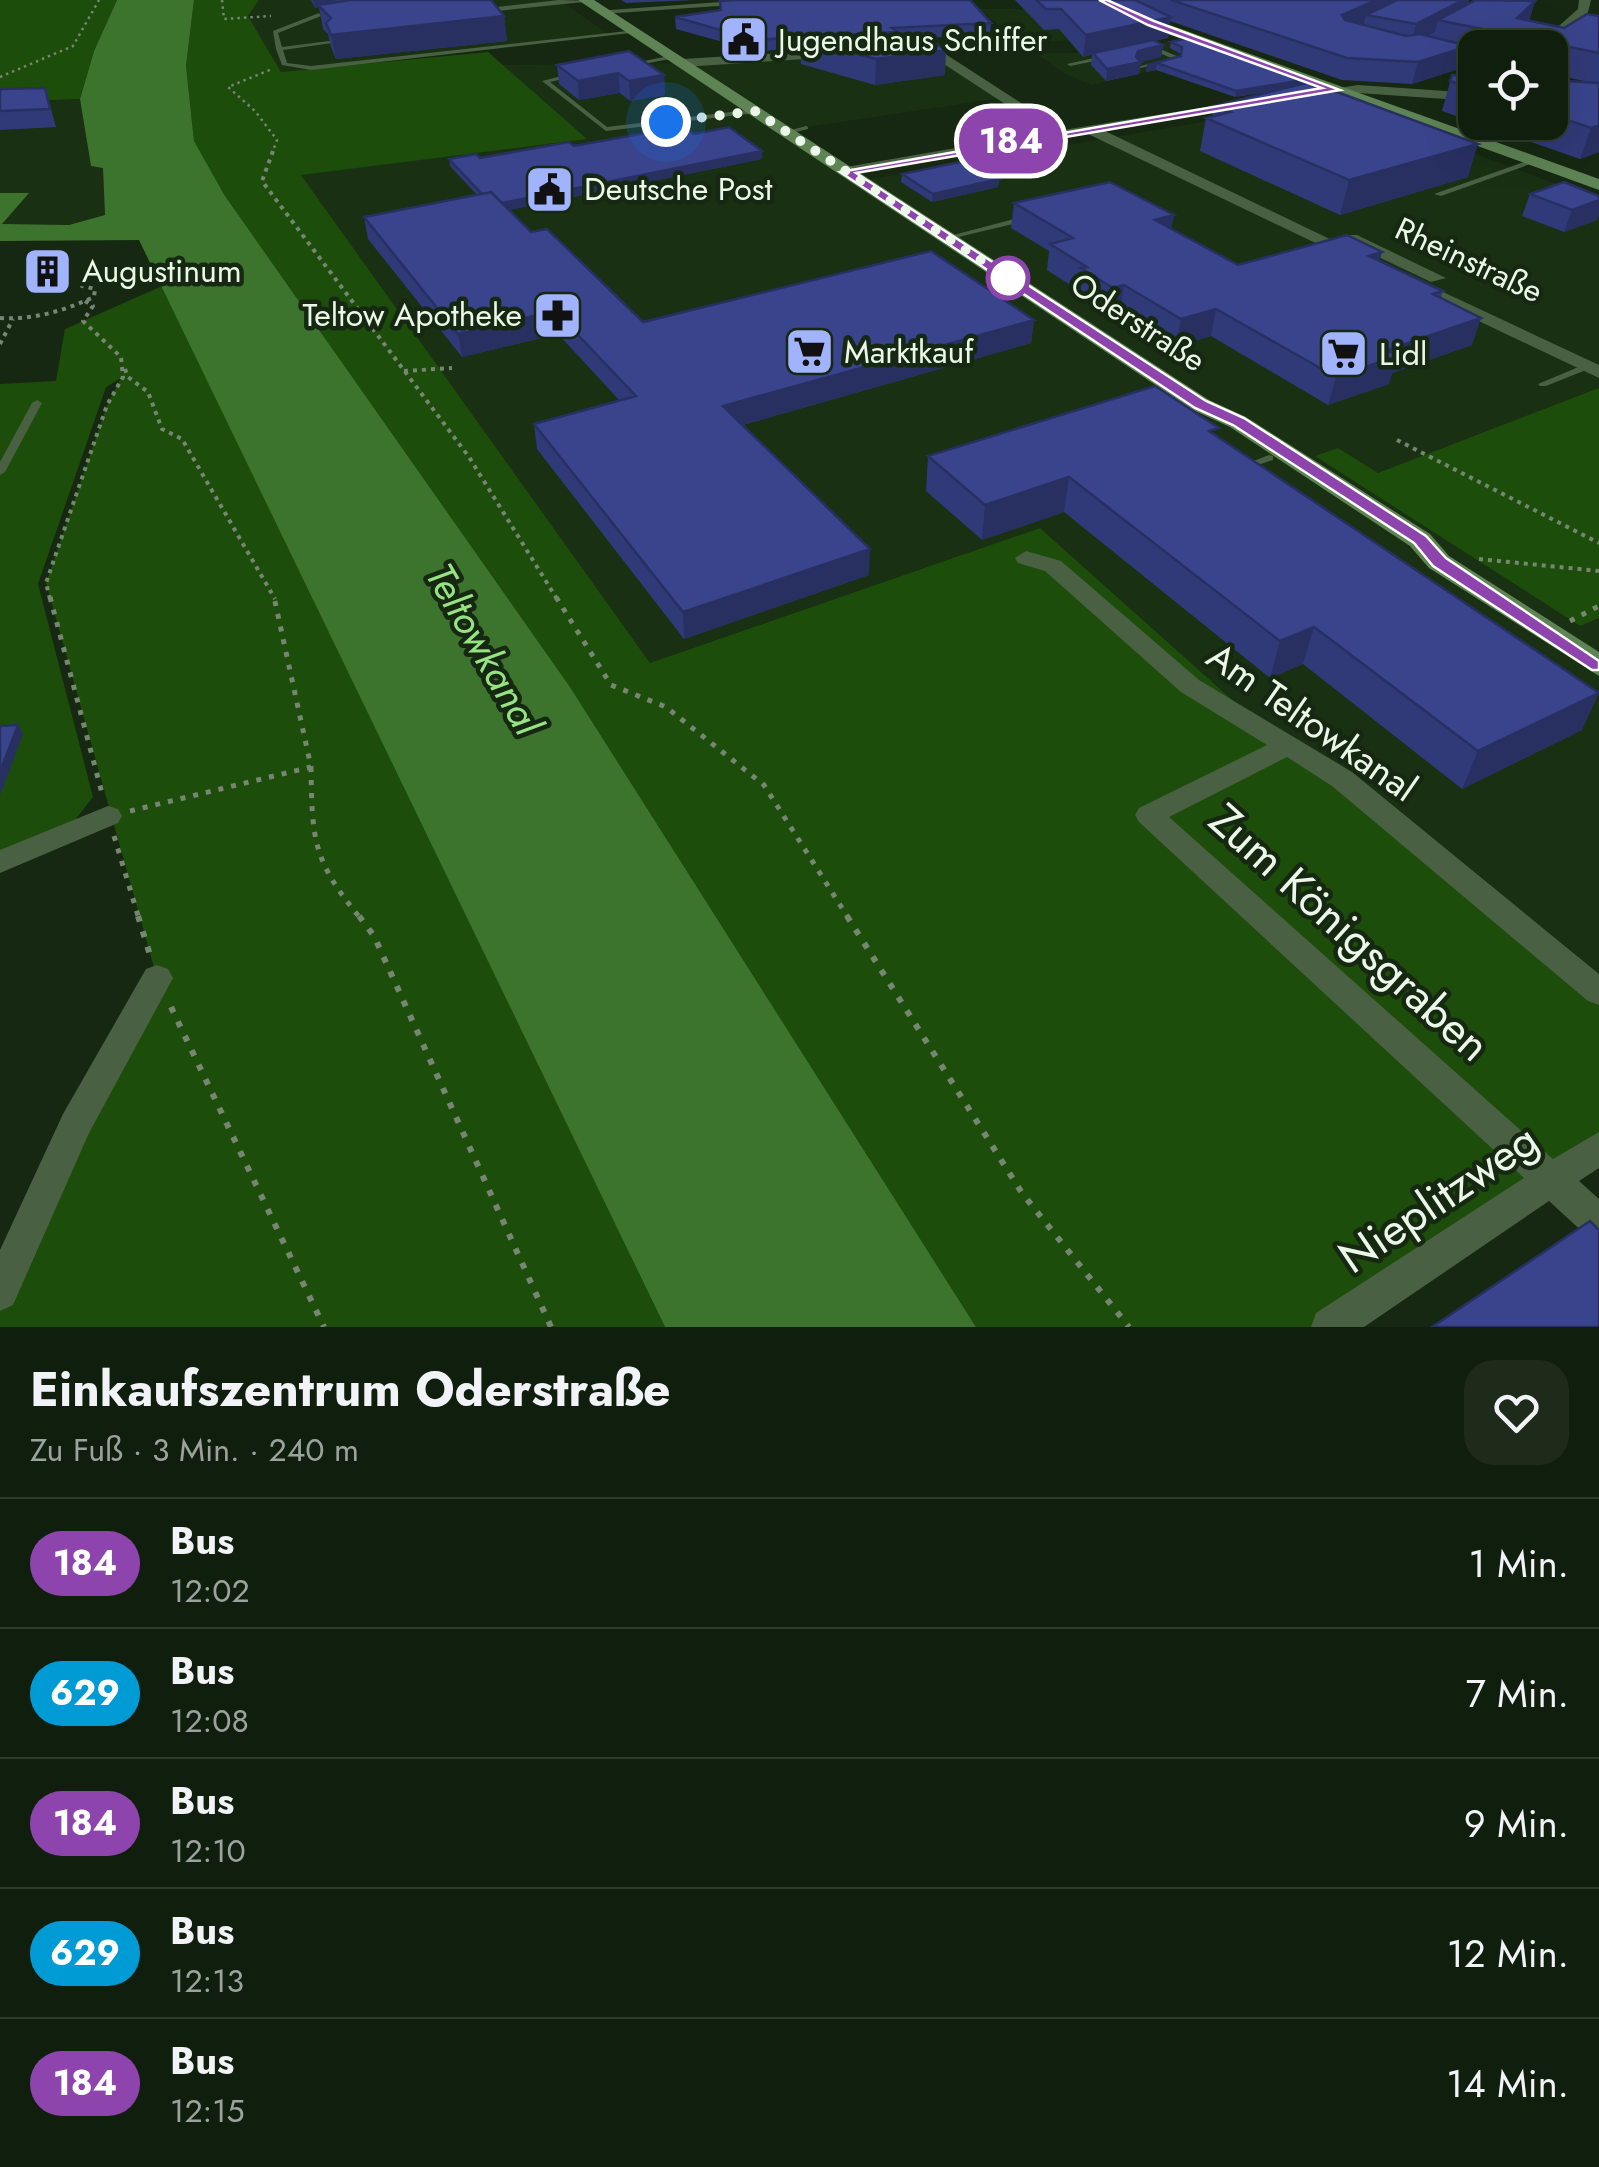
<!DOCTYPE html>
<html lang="de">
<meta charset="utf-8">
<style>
:root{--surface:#101e0d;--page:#1e2b1b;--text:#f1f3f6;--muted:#9ca29d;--line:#303c2e}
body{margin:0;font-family:Jost,sans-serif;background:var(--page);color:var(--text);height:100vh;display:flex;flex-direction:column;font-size:38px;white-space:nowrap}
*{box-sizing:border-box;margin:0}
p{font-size:32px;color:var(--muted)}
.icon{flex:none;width:55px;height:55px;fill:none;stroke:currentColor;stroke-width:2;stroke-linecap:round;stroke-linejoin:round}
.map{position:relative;height:1327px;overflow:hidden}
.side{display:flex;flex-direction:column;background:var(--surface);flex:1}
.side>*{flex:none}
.badge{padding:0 20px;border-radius:32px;font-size:35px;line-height:65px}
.controls{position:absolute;left:1458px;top:30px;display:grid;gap:20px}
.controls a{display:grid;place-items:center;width:110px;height:110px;border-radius:20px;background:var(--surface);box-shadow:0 10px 40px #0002,0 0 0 2px var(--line);font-size:50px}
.you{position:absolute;width:50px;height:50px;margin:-25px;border:8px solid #fff;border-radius:50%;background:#1a73e8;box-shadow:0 0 0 15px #1a73e833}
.map>.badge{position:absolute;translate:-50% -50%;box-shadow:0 0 0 5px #fff}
.round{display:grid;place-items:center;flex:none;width:105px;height:105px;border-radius:30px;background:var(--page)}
.overview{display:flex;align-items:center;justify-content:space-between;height:170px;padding:0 30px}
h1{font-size:48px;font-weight:700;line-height:75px}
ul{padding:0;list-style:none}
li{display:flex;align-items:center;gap:30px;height:130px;padding:0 30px;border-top:2px solid var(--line)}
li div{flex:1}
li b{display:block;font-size:38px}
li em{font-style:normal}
li .badge{min-width:110px;font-weight:700;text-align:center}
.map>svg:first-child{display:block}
.built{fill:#193013}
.green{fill:#1c4d0a}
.water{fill:#3d742d}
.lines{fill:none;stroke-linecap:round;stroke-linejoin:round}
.path-far3{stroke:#768672;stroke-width:2.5;stroke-dasharray:2.5 4;stroke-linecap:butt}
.path-far2{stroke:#768672;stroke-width:4;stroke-dasharray:4 5;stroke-linecap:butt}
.path-far1{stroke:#768672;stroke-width:5;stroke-dasharray:5 8;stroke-linecap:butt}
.path{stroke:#768672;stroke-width:6;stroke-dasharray:6 10;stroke-linecap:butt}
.lane{fill:#496043;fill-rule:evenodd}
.street{fill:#496043;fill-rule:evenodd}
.secondary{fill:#5e8354;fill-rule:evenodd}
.wall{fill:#313a78}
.shaded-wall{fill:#283062}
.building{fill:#39448c;stroke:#283062;stroke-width:2.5}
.line{fill:#8e44ad;stroke:#fff;stroke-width:2.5}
.walk{stroke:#ebf7e8;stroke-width:10;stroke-dasharray:0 18}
.stop-dot{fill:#fff;stroke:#8e44ad;stroke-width:5}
.labels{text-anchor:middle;stroke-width:9;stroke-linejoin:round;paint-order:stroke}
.far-poi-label{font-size:32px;fill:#ebf7e8;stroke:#162811;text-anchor:start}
.far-street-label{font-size:32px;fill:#ebf7e8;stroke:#162811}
.street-label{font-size:38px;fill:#ebf7e8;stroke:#162811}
.water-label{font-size:40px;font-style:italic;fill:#97e383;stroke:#162811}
.near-street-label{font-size:45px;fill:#ebf7e8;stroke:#162811}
</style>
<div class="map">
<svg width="1599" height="1327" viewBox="0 0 1599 1327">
<rect width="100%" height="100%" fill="#162811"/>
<path class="built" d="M259 0H559L610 35 281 72 248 16Z
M1088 8 1156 36 1019 43 979 9Z
M1175 40 1218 55 1091 85 1064 73 1035 53H1116Z
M929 49 1001 98 787 130 860 181 1330 100 1599 200V992L1285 747 1040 528 650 663 300 174 586 139 503 65 683 63Z
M80 99 91 166 103 167 105 215 69 225 0 224 28 193H0V102Z"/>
<path class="green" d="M0 0H117L94 51 80 99 0 102Z
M194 0H259L248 16 281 72 488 52 587 139 301 175 650 663 1040 528 1285 747 1599 992V1148L1330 1327H976L570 687 225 196 194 141 186 66Z
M162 286 665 1327H0V1292L157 978 46 583 107 405 121 378 106 387 38 584 93 797 71 825 0 855V384L56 381 65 329Z
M1599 388V618L1580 626 1315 456 1338 448 1378 473Z"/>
<path class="water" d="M117 0H194L186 66 194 141 225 196 570 687 976 1327H665L139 240 0 241V193H29L2 224 69 225 105 215 103 168 91 166 80 99 94 51Z"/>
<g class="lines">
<path class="path-far3" d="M222 0 224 19 271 16
M0 77 73 46 99 0
M272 154 277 140 255 111 228 87 272 69"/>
<path class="path-far2" d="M273 151 262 181 469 457 557 599
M85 301 93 306 83 321 122 358
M0 318C34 320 63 311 94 297L95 289 82 286 85 278
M0 344 13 319
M125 369 128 377 148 392 162 429 182 439 275 599
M404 371 452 368
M1397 440 1599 543
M1479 559 1599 571
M50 599 46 583 107 405 123 377 121 357"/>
<path class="path-far1" d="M50 597 103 797
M556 597 611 685 666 707 764 785 849 919
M1570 621 1599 606
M311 767C312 841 313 861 361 919
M130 811 311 767 274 597
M114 836 139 919"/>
<path class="path" d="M138 916 150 955
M359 916 374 936 551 1327
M847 916 1022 1193 1129 1327
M171 1007 324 1327"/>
<path class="lane" d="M319 13 321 16 278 33 282 47 329 41 332 43 283 50 287 63 311 66 636 30 639 32 311 70 282 65 276 49 273 31Z
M1153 46 1179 57 1180 58 1137 69V67L1171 58 1151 49Z
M673 55 675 58 633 66 630 64Z
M1108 55 1110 58 1070 66 1067 64Z
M1448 56 1475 63V67L1446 59Z
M574 73 576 76 550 82 607 127 755 109 758 111 755 113 606 131 542 81Z
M806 126 808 127V129L788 134 784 132Z
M1532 159 1539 161 1441 196 1434 194Z
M1026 216H1029V220L946 240 942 238Z
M1588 363 1591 364V368L1546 386H1540L1538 384Z
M37 400 42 403 5 472 0 475V462L32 403Z
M1269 455 1273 456V460L1243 470 1238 467Z"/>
<path class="street" d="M559 0 594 1 468 14 462 11Z
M748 0 762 3 602 14 596 11Z
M1579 0H1591L1588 12 1548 48H1534L1578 9Z
M917 46H933L1063 130 1250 100V106L1245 107 1105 131 1365 256 1351 260 1088 134 841 174 839 171 846 167 1048 132 927 53H913Z
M832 50 836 57 683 67 677 63 683 59Z
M1358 85 1475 93V101L1358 93 1314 97 1307 93Z
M1345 235H1357L1446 278 1431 282 1345 241Z
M1411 277 1599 365V378L1405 286 1402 282Z
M1026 551 1061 561 1199 680 1352 772 1599 974V1005L1588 1001 1332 786 1287 757 1169 817 1553 1159 1599 1132V1168L1579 1181 1599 1199V1240L1586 1235 1549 1201 1364 1327H1311L1316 1313 1524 1178 1139 822 1135 815 1139 808 1267 745 1181 692 1045 571 1018 563 1015 558Z
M108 806 118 809 122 816 118 823 0 873V850Z
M157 965 168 969 173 978 89 1133 13 1305 0 1311V1250L63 1114 146 969Z"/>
<path class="secondary" d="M578 0H594L1209 400 1246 417 1430 534 1449 556 1599 652V676L1429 568 1410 546 1230 427 1193 410Z
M1097 0H1115L1156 20 1599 179V190L1146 26Z"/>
</g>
<path class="wall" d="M311 0H491L504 16 507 41 336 59 331 47 328 34 323 29 319 7 315 8Z
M621 0H695L626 3Z
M1015 0H1469L1468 4 1535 1 1529 21 1564 28 1599 16V152L1580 159 1442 111 1452 75 1475 76V122H1550V81L1594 83 1550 74V48H1475V57L1466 55 1462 68 1412 84 1342 80 1170 21 1168 38 1154 41 1163 45 1161 57 1141 62 1139 74 1106 81 1091 65 1092 54 1083 57 1059 29 1044 30Z
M675 17 991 23 990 34 928 38 945 75 875 85 801 64V49L755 51 676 29Z
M1171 42 1302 83 1468 177 1340 215 1200 151 1206 118 1212 117 1214 106 1272 91 1235 97 1156 70 1146 72 1147 65 1180 56 1181 54 1170 48Z
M557 65 664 75 665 95 630 101 620 93 579 100 559 84Z
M45 88 56 127 0 130V89Z
M694 134 762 151V159L509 210 531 232 643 322 1034 320 1031 343 743 425 869 575 684 639 537 449 534 424 620 401 558 334 462 357 368 239 364 217 477 195 450 166 449 159 480 158 574 146Z
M902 174 999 179 998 187 932 202 901 182Z
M1530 194 1597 220 1564 232 1522 216Z
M1014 203 1174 215 1171 229 1238 265 1379 260 1443 291 1441 298 1472 345 1392 373 1389 384 1328 405 1211 336 1176 347 1120 311 1109 314 1078 295V290L1047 270 1049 251 1011 228Z
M1217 436 1582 730 1462 789 1303 664 1270 678 1064 512 982 540 926 491 928 456Z"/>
<path class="shaded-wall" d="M313 0H337L315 8Z
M1376 0H1415L1366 15 1364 24 1337 36 1342 15Z
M1463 0H1469L1464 17 1438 20 1435 32 1411 44 1416 24Z
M1535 1 1527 28 1517 18Z
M504 16 507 41 336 59 331 35Z
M1171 17 1168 38 1083 57 1086 35Z
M1163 45 1161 57 1141 62 1139 74 1106 81 1107 69 1138 51Z
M1469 46 1462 68 1412 84 1418 62Z
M946 50 945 75 875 85 876 59Z
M1157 63 1156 70 1146 72 1147 65Z
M618 73 620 93 579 100 578 81Z
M664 75 665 95 630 101 629 81Z
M1303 80 1302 86 1235 97 1236 91Z
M1599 125V152L1580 159 1591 128Z
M1478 144 1468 177 1340 215 1349 180Z
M762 151V159L494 213 493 205Z
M999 179 998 187 932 202 933 194Z
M1599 200V216L1597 220 1564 232 1572 210Z
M1174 215 1169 240 1155 220Z
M1382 252 1375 278 1369 256Z
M1124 285 1120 311 1109 314 1113 288Z
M1216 309 1211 336 1176 347 1181 319Z
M555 311 558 334 462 357 458 334Z
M1481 318 1472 345 1392 373 1389 384 1328 405 1336 377 1387 350Z
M1034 320 1031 343 724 430 723 406Z
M1069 477 1064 512 982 540 985 505Z
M870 549 869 575 684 639 683 612Z
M1314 627 1303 664 1270 678 1280 641Z
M1599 693 1582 730 1462 789 1478 751Z
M18 725 23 734 0 795V772Z"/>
<path class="building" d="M351 0H491L504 16 331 35 326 23 331 18 318 5Z
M736 0H970L991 23 892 28 898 32 755 40 675 17 721 10 720 1Z
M1036 0H1135L1171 17 1086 35 1061 9H1046Z
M1171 0H1376L1342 15 1345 20 1406 36 1420 34 1469 46 1418 62 1347 58Z
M1397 0H1463L1416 24 1366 15Z
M1476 0 1535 1 1517 18 1564 28 1587 14 1599 16V53L1438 20Z
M920 33 946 50 876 59 801 39Z
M1188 38 1303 80 1236 91 1157 63 1147 65 1181 56 1182 47 1171 42Z
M1153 40 1163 45 1138 51 1136 57 1141 62 1107 69 1093 53Z
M629 51 664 75 629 81 618 73 578 81 557 65Z
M1452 75 1475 76V89L1450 81Z
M1550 80 1599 83V125L1591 128 1550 114Z
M1310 82 1478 144 1349 180 1206 118 1230 112 1214 106Z
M45 88 50 109 0 111V89Z
M684 126 694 134 729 127 762 151 502 203 491 192 482 194 449 159 476 154 480 158 569 142 574 146Z
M960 162 999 179 933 194 902 174Z
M1110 182 1174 215 1155 220 1238 265 1347 235 1382 252 1369 256 1443 291 1433 294 1481 318 1387 350 1397 356 1336 377 1216 309 1181 319 1124 285 1113 288 1081 268 1087 267 1050 244 1073 238 1014 203Z
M1564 182 1599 196V200L1572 210 1530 194Z
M491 192 531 232 547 229 643 322 931 251 1034 320 723 406 870 549 683 612 534 424 636 396 555 311 458 334 364 217Z
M1155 386 1219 428 1209 431 1599 693 1478 751 1314 627 1280 641 1069 477 985 505 928 456Z
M18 725 0 772V726Z
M1590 1221 1599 1230V1327H1432Z"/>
<path class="line" d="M1099 0H1107L1154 21 1340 90 856 173 1206 401 1244 418 1426 536 1446 558 1599 661V670H1592L1433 566 1414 543 1233 425 1195 408 840 172 1322 88 1148 25Z"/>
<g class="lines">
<path class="walk" d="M666 122 755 111 1008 278"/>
</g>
<defs>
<symbol id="civic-square" viewBox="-11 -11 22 22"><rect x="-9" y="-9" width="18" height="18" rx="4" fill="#a1b3fd" stroke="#162811"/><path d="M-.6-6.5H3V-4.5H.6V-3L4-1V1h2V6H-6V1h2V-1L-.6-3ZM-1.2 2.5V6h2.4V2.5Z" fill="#111"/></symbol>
<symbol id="building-square" viewBox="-11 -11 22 22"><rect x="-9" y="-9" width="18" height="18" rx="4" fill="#a1b3fd" stroke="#162811"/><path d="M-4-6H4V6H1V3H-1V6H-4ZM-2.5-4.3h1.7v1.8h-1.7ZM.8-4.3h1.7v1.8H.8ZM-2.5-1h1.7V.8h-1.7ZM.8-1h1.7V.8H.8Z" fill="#111"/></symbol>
<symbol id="pharmacy-square" viewBox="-11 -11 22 22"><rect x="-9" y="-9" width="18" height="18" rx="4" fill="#a1b3fd" stroke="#162811"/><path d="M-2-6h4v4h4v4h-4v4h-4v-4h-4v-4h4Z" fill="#111"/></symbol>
<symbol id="supermarket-square" viewBox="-11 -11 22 22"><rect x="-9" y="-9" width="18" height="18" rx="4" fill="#a1b3fd" stroke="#162811"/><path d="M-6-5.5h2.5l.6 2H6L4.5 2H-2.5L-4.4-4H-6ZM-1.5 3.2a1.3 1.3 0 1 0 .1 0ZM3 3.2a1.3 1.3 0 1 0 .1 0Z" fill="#111"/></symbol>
</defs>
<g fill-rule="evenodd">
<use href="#civic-square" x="716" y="12" width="55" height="55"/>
<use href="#civic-square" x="522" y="162" width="55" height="55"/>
<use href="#building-square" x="20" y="244" width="55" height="55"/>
<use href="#pharmacy-square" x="530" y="288" width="55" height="55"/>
<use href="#supermarket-square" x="782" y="324" width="55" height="55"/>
<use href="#supermarket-square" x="1316" y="326" width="55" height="55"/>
</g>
<circle class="stop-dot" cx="1008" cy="278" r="20"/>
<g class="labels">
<g class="far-poi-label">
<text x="778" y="51">Jugendhaus Schiffer</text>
<text x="584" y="200">Deutsche Post</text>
<text x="82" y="282">Augustinum</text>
<text x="522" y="326" text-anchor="end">Teltow Apotheke</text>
<text x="844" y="363">Marktkauf</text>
<text x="1379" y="365">Lidl</text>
</g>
<g class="far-street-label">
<text transform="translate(1469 260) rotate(25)" y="11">Rheinstraße</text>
<text transform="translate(1138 322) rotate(33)" y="11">Oderstraße</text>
</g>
<g class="street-label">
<text transform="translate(1312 722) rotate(35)" y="13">Am Teltowkanal</text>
</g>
<g class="water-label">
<text transform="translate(484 649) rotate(60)" y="14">Teltowkanal</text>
</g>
<g class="near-street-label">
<text transform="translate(1350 932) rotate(42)" y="16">Zum Königsgraben</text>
<text transform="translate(1438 1198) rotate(-34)" y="16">Nieplitzweg</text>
</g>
</g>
</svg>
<div class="controls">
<a><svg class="icon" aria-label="locate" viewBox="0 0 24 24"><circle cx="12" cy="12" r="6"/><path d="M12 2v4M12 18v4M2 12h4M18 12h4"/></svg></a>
</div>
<div class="you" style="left:666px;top:122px"></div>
<b class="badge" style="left:1011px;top:141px;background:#8e44ad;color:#fff">184</b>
</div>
<section class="side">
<div class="overview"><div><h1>Einkaufszentrum Oderstraße</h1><p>Zu Fuß · 3 Min. · 240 m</p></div><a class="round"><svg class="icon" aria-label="heart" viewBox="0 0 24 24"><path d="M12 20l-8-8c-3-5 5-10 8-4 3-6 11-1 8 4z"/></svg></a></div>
<ul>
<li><span class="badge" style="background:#8e44ad;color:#fff">184</span><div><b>Bus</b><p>12:02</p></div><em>1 Min.</em></li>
<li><span class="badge" style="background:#009bd5;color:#fff">629</span><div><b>Bus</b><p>12:08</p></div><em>7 Min.</em></li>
<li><span class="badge" style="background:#8e44ad;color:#fff">184</span><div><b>Bus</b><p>12:10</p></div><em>9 Min.</em></li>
<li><span class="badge" style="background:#009bd5;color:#fff">629</span><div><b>Bus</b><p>12:13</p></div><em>12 Min.</em></li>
<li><span class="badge" style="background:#8e44ad;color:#fff">184</span><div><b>Bus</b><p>12:15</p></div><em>14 Min.</em></li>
</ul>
</section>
